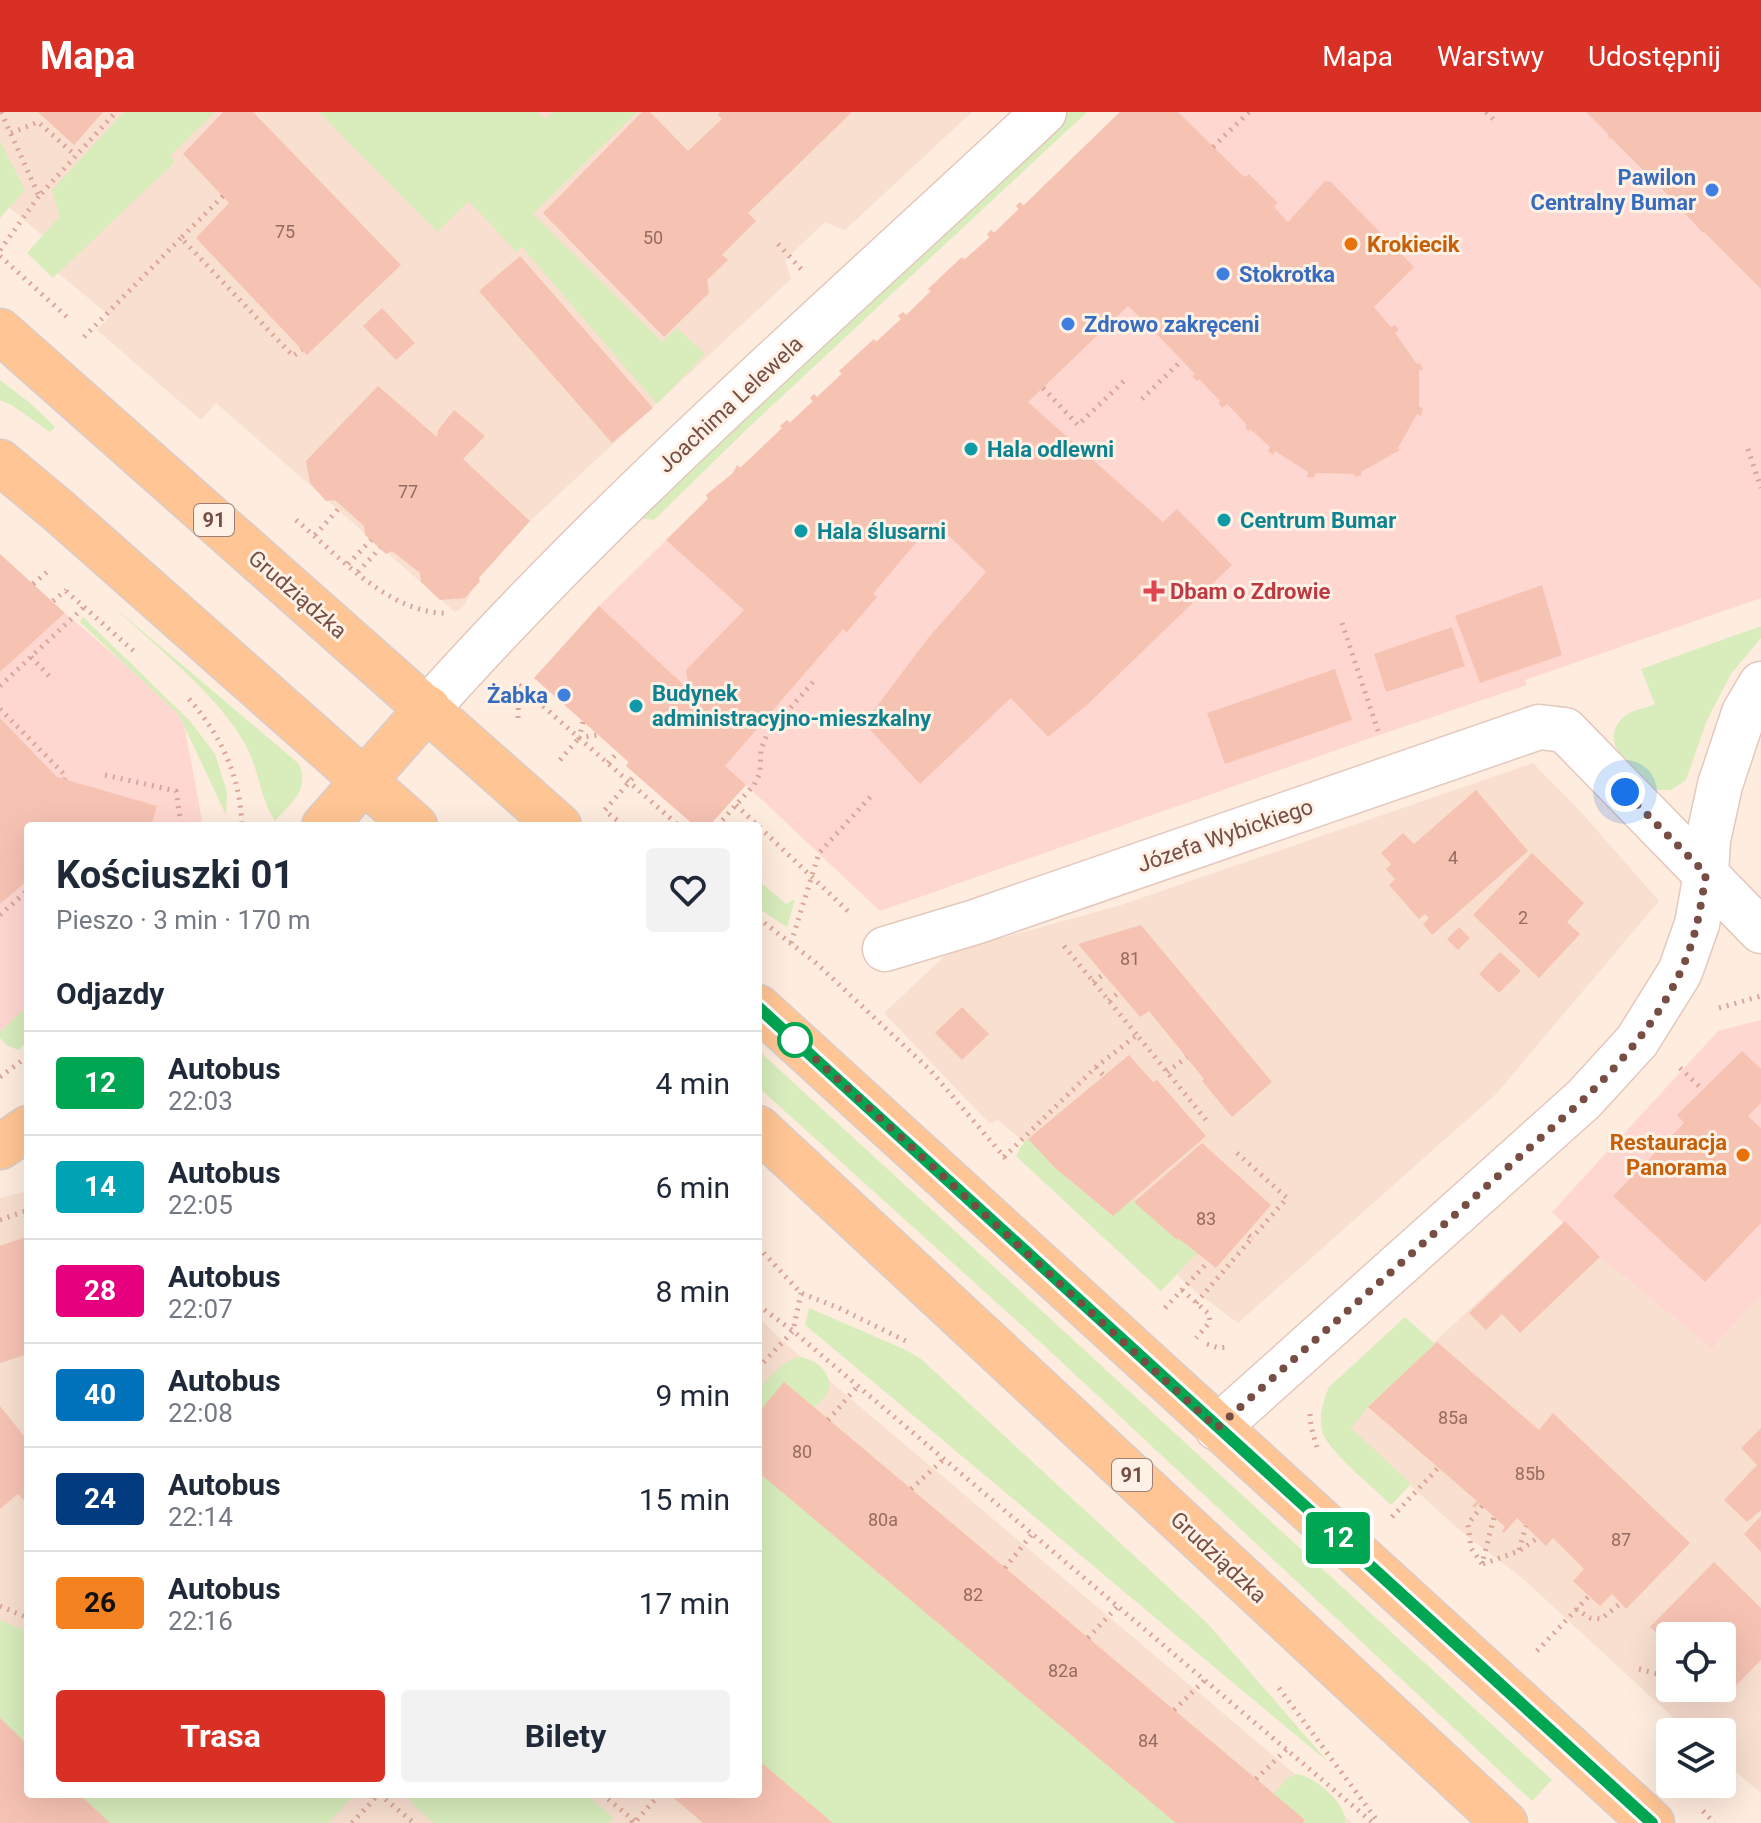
<!DOCTYPE html>
<html lang="pl">
<meta charset="utf-8">
<style>
:root{--surface:#fff;--page:#f2f2f3;--text:#1f2937;--muted:#747a83;--line:#e0e1e3;--accent:#d93025}
body{margin:0;font-family:Roboto,sans-serif;background:var(--page);color:var(--text);height:100vh;display:flex;flex-direction:column;font-size:30px;white-space:nowrap}
*{box-sizing:border-box;margin:0}
p{font-size:26px;color:var(--muted)}
.icon{flex:none;width:44px;height:44px;fill:none;stroke:currentColor;stroke-width:2;stroke-linecap:round;stroke-linejoin:round}
.map{position:relative;flex:1;overflow:hidden}
.sheet{position:absolute;left:24px;top:710px;width:738px;height:976px;display:flex;flex-direction:column;background:var(--surface);border-radius:8px;box-shadow:0 8px 32px #0002}
.sheet>*{flex:none}
.badge{padding:0 16px;border-radius:6px;font-size:28px;line-height:52px}
.controls{position:absolute;left:1656px;top:1510px;display:grid;gap:16px}
.controls a{display:grid;place-items:center;width:80px;height:80px;border-radius:8px;background:var(--surface);box-shadow:0 8px 32px #0002;font-size:40px}
.you{position:absolute;width:40px;height:40px;margin:-20px;border:6px solid #fff;border-radius:50%;background:#1a73e8;box-shadow:0 0 0 12px #1a73e833}
.map>.badge{position:absolute;translate:-50% -50%;box-shadow:0 0 0 4px #fff}
h2{padding:0 32px;font-size:30px;line-height:72px}
.round{display:grid;place-items:center;flex:none;width:84px;height:84px;border-radius:8px;background:var(--page)}
.overview{display:flex;align-items:center;justify-content:space-between;height:136px;padding:0 32px}
h1{font-size:38px;font-weight:700;line-height:60px}
.cta{display:flex;gap:16px;margin-top:auto;padding:16px 32px}
.cta a{flex:1;height:92px;border-radius:8px;background:var(--accent);color:#fff;font-size:32px;font-weight:700;line-height:92px;text-align:center}
.cta a+a{background:var(--page);color:var(--text)}
ul{padding:0;list-style:none}
li{display:flex;align-items:center;gap:24px;height:104px;padding:0 32px;border-top:2px solid var(--line)}
li div{flex:1}
li b{display:block;font-size:30px}
li em{font-style:normal}
li .badge{min-width:88px;font-weight:700;text-align:center}
header{display:flex;align-items:center;gap:48px;box-sizing:border-box;height:112px;padding:0 40px;background:var(--accent);color:#fff}
header strong{font-size:38px}
nav{display:flex;gap:44px;margin-inline-start:auto;font-size:28px}
.map>svg:first-child{display:block}
.residential{fill:#f8dfcf;fill-rule:evenodd}
.commercial{fill:#ffd7d1}
.green{fill:#d8ecbc}
.building{fill:#f6c3b3}
.lines{fill:none;stroke-linecap:round;stroke-linejoin:round}
.minor-casing{stroke:#e4c8bd;stroke-width:47}
.major-casing{stroke:#d9cdcb;stroke-width:47}
.path{stroke:#daa697;stroke-width:5;stroke-dasharray:2 6;stroke-linecap:butt}
.minor{stroke:#fff;stroke-width:44}
.major{stroke:#ffc594;stroke-width:44}
.line-casing{stroke:#fff;stroke-width:18}
.line{stroke:#00a651;stroke-width:12}
.walk{stroke:#764e44;stroke-width:8;stroke-dasharray:0 14.4}
.shop-dot{fill:#3f7fe0;stroke:#fff1e6;stroke-width:3}
.food-dot{fill:#e8710a;stroke:#fff1e6;stroke-width:3}
.culture-dot{fill:#0f9aa8;stroke:#fff1e6;stroke-width:3}
.health-dot{fill:#e0444e;stroke:#fff1e6;stroke-width:3}
.stop-dot{fill:#fff;stroke:#00a651;stroke-width:4}
.labels{text-anchor:middle;stroke-width:6;stroke-linejoin:round;paint-order:stroke}
.number-label{font-size:18px;fill:#966b60}
.shield{fill:#fff1e6;stroke:#9f7f75;stroke-width:2}
.shield-label{font-size:20px;font-weight:bold;fill:#764e44}
.shop-label{font-size:22px;font-weight:bold;fill:#366cbe;stroke:#fff1e6;text-anchor:end}
.food-label{font-size:22px;font-weight:bold;fill:#c56008;stroke:#fff1e6;text-anchor:start}
.street-label{font-size:22px;fill:#764e44;stroke:#fff1e6}
.culture-label{font-size:22px;font-weight:bold;fill:#0d838f;stroke:#fff1e6;text-anchor:start}
.health-label{font-size:22px;font-weight:bold;fill:#be3a42;stroke:#fff1e6;text-anchor:start}
</style>
<header>
<strong>Mapa</strong>
<nav><a>Mapa</a><a>Warstwy</a><a>Udostępnij</a></nav>
</header>
<div class="map">
<svg width="1761" height="1711" viewBox="0 0 1761 1711">
<rect width="100%" height="100%" fill="#feecde"/>
<path class="residential" d="M0 0H972L845 118 825 110 785 148 791 167 530 409 479 465 464 494 455 500 216 291 201 308 97 218 110 204 58 161 70 146 0 88Z
M1533 651 1580 699 1659 789 1496 982 1238 1211 1195 1179 1112 1104 998 1008 989 1011 884 901 948 841 1121 793Z
M28 1079V1682H758V1205L787 1233 1353 1711H0V1086Z
M1565 1109 1600 1145 1712 1237 1761 1183V1681L1722 1649V1620H1689L1521 1465 1457 1416 1345 1313ZM1670 1524H1722V1576H1670Z"/>
<path class="commercial" d="M1120 0H1761V486L1525 568 1527 573 1379 623 880 799 746 673 709 714H695L626 654 628 650 535 566 599 494 708 387 706 383 732 362 737 353 740 356 782 317 780 314 787 308 790 310 812 290 810 286 814 282 817 285 841 262 839 259 874 227 877 229 901 207 898 204 903 200 907 203 930 180 928 177 962 145 965 147 989 126 987 122 991 118 995 120 1018 97 1016 94 1020 90 1024 93Z
M65 501 182 601 202 708 197 714H28V895L0 924V560Z
M1761 908V1183L1712 1237 1600 1145 1552 1100 1718 919Z"/>
<path class="green" d="M124 0H215L170 44 175 50 53 166 27 141 60 104 52 78Z
M319 0H538L545 7 553 0H637L533 102 662 230 677 216 705 242 657 292 522 135 516 140 469 89 437 120Z
M1065 0H1087L749 315 654 408 639 406Z
M0 29 25 78 0 106Z
M0 268 30 291 55 315 50 320 13 294 0 288Z
M115 496 299 652C310 679 291 690 275 709 260 685 260 664 249 640 225 588 157 536 115 496Z
M83 505 190 609 215 642 227 680 226 703 179 603 80 510Z
M1761 514V526L1731 562 1707 608 1686 668 1671 678H1652C1635 660 1594 630 1625 604 1632 598 1646 596 1655 592L1641 557Z
M758 768 786 792 795 787 787 815 758 796Z
M28 893V928L19 938 8 934 0 926V920Z
M758 938 1552 1668 1532 1689 1038 1228 758 975Z
M1028 1027 1054 1055 1112 1104 1132 1088 1176 1127 1178 1126 1197 1141 1161 1179 1016 1044 1021 1034Z
M809 1196 906 1238 921 1247 1208 1512 1328 1650 805 1213Z
M1405 1205 1435 1232 1368 1295 1351 1316 1411 1372 1391 1393C1373 1375 1335 1345 1324 1324 1317 1309 1323 1289 1329 1275Z
M800 1245C816 1247 836 1263 827 1281 825 1286 818 1291 814 1296L784 1271 758 1301V1278C771 1264 781 1249 800 1245Z
M758 1360 1176 1711H833L758 1648Z
M0 1508 28 1520V1633L0 1606Z
M1297 1662C1315 1665 1348 1692 1345 1711H1303L1305 1708 1274 1682 1286 1667Z
M79 1682H355L328 1711H110Z
M408 1682H585L613 1705 610 1711H434L412 1692Z"/>
<path class="building" d="M38 0H103L74 33Z
M223 0H253L401 153 307 243 196 126 229 91 183 42Z
M642 0H650L688 39 722 7 718 3 720 0H852L748 101 756 109 722 143 728 148 707 168 709 181 664 225 543 101Z
M1120 0H1178L1241 62 1245 65 1249 62 1278 91 1274 95 1288 110 1325 69 1331 70 1414 155 1374 195 1391 215 1395 213 1399 218 1395 221 1417 252 1420 251 1423 258H1419V295L1423 296 1421 304 1417 302 1398 336 1400 338 1361 360 1362 363 1355 365 1354 362 1316 361 1314 366 1307 365 1308 360 1275 339 1273 343 1268 339 1270 335 1250 317 1248 319 1245 315 1247 313 1227 292 1222 296 1218 291 1220 289 1199 267 1197 269 1192 264 1195 262 1151 216 1148 219 1144 214 1147 212 1128 194 1028 290 1163 410 1177 397 1232 453 1088 592 1048 625 1011 586 920 672 864 611 929 525 986 460 934 409 873 482 877 485 847 520 843 517 725 654 746 673 709 714H695L626 654 629 650 534 566 599 494 689 578 686 558 744 498 666 428 708 387 706 383 733 361 737 353 740 356 782 316 780 314 787 308 790 311 813 289 810 286 814 282 817 285 842 262 839 259 874 227 876 230 901 207 898 204 903 200 906 203 931 179 928 177 962 145 964 148 990 125 987 122 991 118 994 121 1019 97 1016 94 1020 90 1023 94Z
M1586 0H1761V177L1704 120 1703 121 1681 97 1680 98 1679 94 1646 61 1641 59 1643 58 1611 26 1609 27 1608 22Z
M520 144 653 296 612 331 479 179Z
M382 196 415 231 396 248 363 214Z
M378 274 437 325 438 318 454 298 485 324 463 347 530 409 479 466 480 469 465 486 440 488 421 470 420 461 392 439 386 442 365 423 364 414 335 388 326 389 310 371 306 349Z
M0 442 65 501 0 560Z
M1542 473 1562 543 1480 571 1455 504Z
M1452 515 1465 554 1386 580 1374 542Z
M1335 557 1352 608 1225 652 1207 601Z
M0 606 57 665 157 694 151 714H28V768L0 792Z
M1476 678 1528 739 1432 823 1423 812 1429 806 1425 802 1419 807 1389 773 1395 767 1386 757 1391 752 1381 741 1403 721 1414 732Z
M1532 741 1584 791 1567 810 1580 822 1539 866 1473 803Z
M1141 813 1272 970 1232 1005 1202 969 1204 967 1149 899 1140 905 1078 832Z
M1459 815 1470 826 1458 838 1447 827Z
M1500 840 1521 859 1499 881 1479 862Z
M962 895 989 922 962 948 935 921Z
M1742 939 1761 957V991L1748 1004 1761 1016V1111L1705 1170 1613 1084 1684 1011 1677 1003Z
M1129 943 1153 970 1157 968 1206 1024 1113 1104 1054 1055 1028 1027Z
M1202 1031 1271 1093 1216 1156 1178 1126 1177 1128 1134 1090Z
M1565 1109 1600 1145 1520 1221 1502 1202 1486 1218 1469 1201Z
M28 1124V1242L0 1251V1134Z
M1437 1230 1539 1318 1553 1301 1690 1431 1626 1497 1612 1482 1600 1494 1589 1484 1573 1469 1584 1457 1553 1426 1546 1434 1517 1406 1504 1421 1502 1419 1505 1415 1479 1391 1475 1396 1472 1394 1477 1389 1368 1295Z
M784 1270 1305 1708 1303 1711H1176L758 1360V1301Z
M0 1294 28 1329V1393L18 1382 0 1397Z
M1761 1316V1398L1747 1410 1724 1388 1757 1353 1741 1336Z
M1761 1404V1440L1744 1422Z
M1714 1450 1761 1496V1548L1723 1587 1712 1576H1722V1524H1670V1535L1650 1515Z
M0 1606 28 1633V1682H79L110 1711H0Z
M758 1648 833 1711H703L669 1682H758Z"/>
<g class="lines">
<defs>
<path id="minor" d="M428 596C618 383 836 195 1044 0
M885 837 975 810 1539 615 1565 618 1761 819
M1217 1316 1584 987 1637 929 1680 860 1697 812 1706 762 1708 728 1720 673 1744 601 1761 572"/>
<path id="major" d="M0 219 559 714
M0 350 60 400 415 714
M324 714 428 596
M758 895 1652 1711
M758 1016 1505 1711
M0 1035 28 1016"/>
</defs>
<use href="#minor" class="minor-casing"/>
<use href="#major" class="major-casing"/>
<path class="path" d="M1 0 39 84 116 0
M1486 0 1493 7
M11 21 38 10 76 44
M1213 35 1249 0
M223 84 181 126 293 244 302 238
M778 132 801 157
M0 138 39 84
M0 144 67 205
M84 225 181 126
M1043 276 1078 313 1124 269
M1142 287 1182 248
M1748 337 1761 376
M296 408C338 443 389 502 447 501
M315 423 341 394
M348 452 371 428
M358 460 380 436
M33 472 47 460
M66 479 137 542
M53 489 66 478
M1342 511 1378 619
M31 545 51 566
M519 573 679 714
M0 574 83 496
M189 587C222 625 240 664 242 714
M0 597 66 664 65 667
M518 606 519 576
M583 610 579 626 598 623
M560 648 579 626
M608 651 618 640
M105 663 176 679 181 712
M736 693 851 802
M605 698 636 662
M609 702 625 714
M180 713 198 714
M694 714V713
M717 714 754 673 760 661 761 637 767 623 813 570
M0 803 28 778
M758 806 815 850 931 959 1006 1047
M791 831 819 741 873 682
M1064 834 1137 923
M1093 870 1104 862
M1109 889 1119 880
M1719 896 1761 884
M1096 955 1104 964
M1680 956 1703 978
M1167 960 1187 945
M0 965 28 944
M1237 1041 1287 1086 1252 1126
M1004 1045 1096 955 1137 923 1207 1009
M0 1108 28 1098
M758 1135 801 1181 839 1196 910 1231
M1182 1178 1209 1202 1210 1210 1196 1226
M1196 1191 1252 1126 1246 1121
M758 1193 793 1219 1373 1711
M1165 1196 1208 1150
M1207 1232 1219 1236 1228 1235
M758 1256 793 1219 801 1181
M1310 1302 1311 1315 1317 1335
M828 1308 858 1274
M911 1377 944 1347
M1482 1394 1468 1412 1471 1436 1482 1452 1494 1405
M1392 1405 1438 1356
M1519 1438 1526 1414
M1483 1452 1519 1439 1539 1425
M1005 1456 1032 1422
M0 1494 28 1506
M1576 1497 1590 1506 1601 1507 1621 1491
M1088 1526 1118 1494
M1537 1539 1589 1484
M1639 1557 1658 1562 1670 1559
M1279 1576 1379 1711
M1174 1598 1205 1568
M1256 1667 1287 1637
M602 1682 637 1711
M1703 1699 1714 1711
M352 1711 379 1682 414 1711
M630 1711 635 1710 660 1682"/>
<use href="#minor" class="minor"/>
<use href="#major" class="major"/>
</g>
<g class="lines">
<defs>
<path id="line" d="M758 895 1652 1711"/>
</defs>
<use href="#line" class="line-casing"/>
<use href="#line" class="line"/>
<path class="walk" d="M795 928 1217 1316 1584 987C1629 943 1673 891 1692 830 1699 808 1702 785 1706 762L1625 680"/>
</g>
<g class="shop-dot">
<circle cx="1712" cy="78" r="8"/>
<circle cx="1223" cy="162" r="8"/>
<circle cx="1068" cy="212" r="8"/>
<circle cx="564" cy="583" r="8"/>
</g>
<g class="food-dot">
<circle cx="1351" cy="132" r="8"/>
<circle cx="1743" cy="1043" r="8"/>
</g>
<g class="culture-dot">
<circle cx="971" cy="337" r="8"/>
<circle cx="1224" cy="408" r="8"/>
<circle cx="801" cy="419" r="8"/>
<circle cx="636" cy="594" r="8"/>
</g>
<path class="health-dot" d="M1150 467h8v8h8v8h-8v8h-8v-8h-8v-8h8z"/>
<circle class="stop-dot" cx="795" cy="928" r="16"/>
<g class="labels">
<g class="number-label">
<text x="285" y="126">75</text>
<text x="653" y="132">50</text>
<text x="408" y="386">77</text>
<text x="1453" y="752">4</text>
<text x="1523" y="812">2</text>
<text x="1130" y="853">81</text>
<text x="1206" y="1113">83</text>
<text x="1453" y="1312">85a</text>
<text x="802" y="1346">80</text>
<text x="1530" y="1368">85b</text>
<text x="883" y="1414">80a</text>
<text x="1621" y="1434">87</text>
<text x="973" y="1489">82</text>
<text x="1063" y="1565">82a</text>
<text x="1148" y="1635">84</text>
</g>
<g class="shield">
<rect x="194" y="392" width="40" height="32" rx="6"/>
<rect x="1112" y="1347" width="40" height="32" rx="6"/>
</g>
<g class="shield-label">
<text x="214" y="415">91</text>
<text x="1132" y="1370">91</text>
</g>
<g class="shop-label">
<text x="1696" y="73">Pawilon<tspan x="1696" dy="25">Centralny Bumar</tspan></text>
<text x="1239" y="170" text-anchor="start">Stokrotka</text>
<text x="1084" y="220" text-anchor="start">Zdrowo zakręceni</text>
<text x="548" y="591">Żabka</text>
</g>
<g class="food-label">
<text x="1367" y="140">Krokiecik</text>
<text x="1727" y="1038" text-anchor="end">Restauracja<tspan x="1727" dy="25">Panorama</tspan></text>
</g>
<g class="street-label">
<text transform="translate(730 292) rotate(-43)" y="8">Joachima Lelewela</text>
<text transform="translate(298 482) rotate(41)" y="8">Grudziądzka</text>
<text transform="translate(1225 723) rotate(-19)" y="8">Józefa Wybickiego</text>
<text transform="translate(1219 1445) rotate(43)" y="8">Grudziądzka</text>
</g>
<g class="culture-label">
<text x="987" y="345">Hala odlewni</text>
<text x="1240" y="416">Centrum Bumar</text>
<text x="817" y="427">Hala ślusarni</text>
<text x="652" y="589">Budynek<tspan x="652" dy="25">administracyjno-mieszkalny</tspan></text>
</g>
<g class="health-label">
<text x="1170" y="487">Dbam o Zdrowie</text>
</g>
</g>
</svg>
<div class="controls">
<a><svg class="icon" aria-label="locate" viewBox="0 0 24 24"><circle cx="12" cy="12" r="6"/><path d="M12 2v4M12 18v4M2 12h4M18 12h4"/></svg></a>
<a><svg class="icon" aria-label="layers" viewBox="0 0 24 24"><path d="M12 4l9 5-9 5-9-5zM3 14l9 5 9-5"/></svg></a>
</div>
<div class="you" style="left:1625px;top:680px"></div>
<b class="badge" style="left:1338px;top:1426px;background:#00a651;color:#fff">12</b>
<section class="sheet">
<div class="overview"><div><h1>Kościuszki 01</h1><p>Pieszo · 3 min · 170 m</p></div><a class="round"><svg class="icon" aria-label="heart" viewBox="0 0 24 24"><path d="M12 20l-8-8c-3-5 5-10 8-4 3-6 11-1 8 4z"/></svg></a></div>
<h2>Odjazdy</h2>
<ul>
<li><span class="badge" style="background:#00a651;color:#fff">12</span><div><b>Autobus</b><p>22:03</p></div><em>4 min</em></li>
<li><span class="badge" style="background:#00a3b4;color:#fff">14</span><div><b>Autobus</b><p>22:05</p></div><em>6 min</em></li>
<li><span class="badge" style="background:#e6007e;color:#fff">28</span><div><b>Autobus</b><p>22:07</p></div><em>8 min</em></li>
<li><span class="badge" style="background:#0072bc;color:#fff">40</span><div><b>Autobus</b><p>22:08</p></div><em>9 min</em></li>
<li><span class="badge" style="background:#003b80;color:#fff">24</span><div><b>Autobus</b><p>22:14</p></div><em>15 min</em></li>
<li><span class="badge" style="background:#f58220;color:#111">26</span><div><b>Autobus</b><p>22:16</p></div><em>17 min</em></li>
</ul>
<div class="cta"><a>Trasa</a><a>Bilety</a></div>
</section>
</div>
